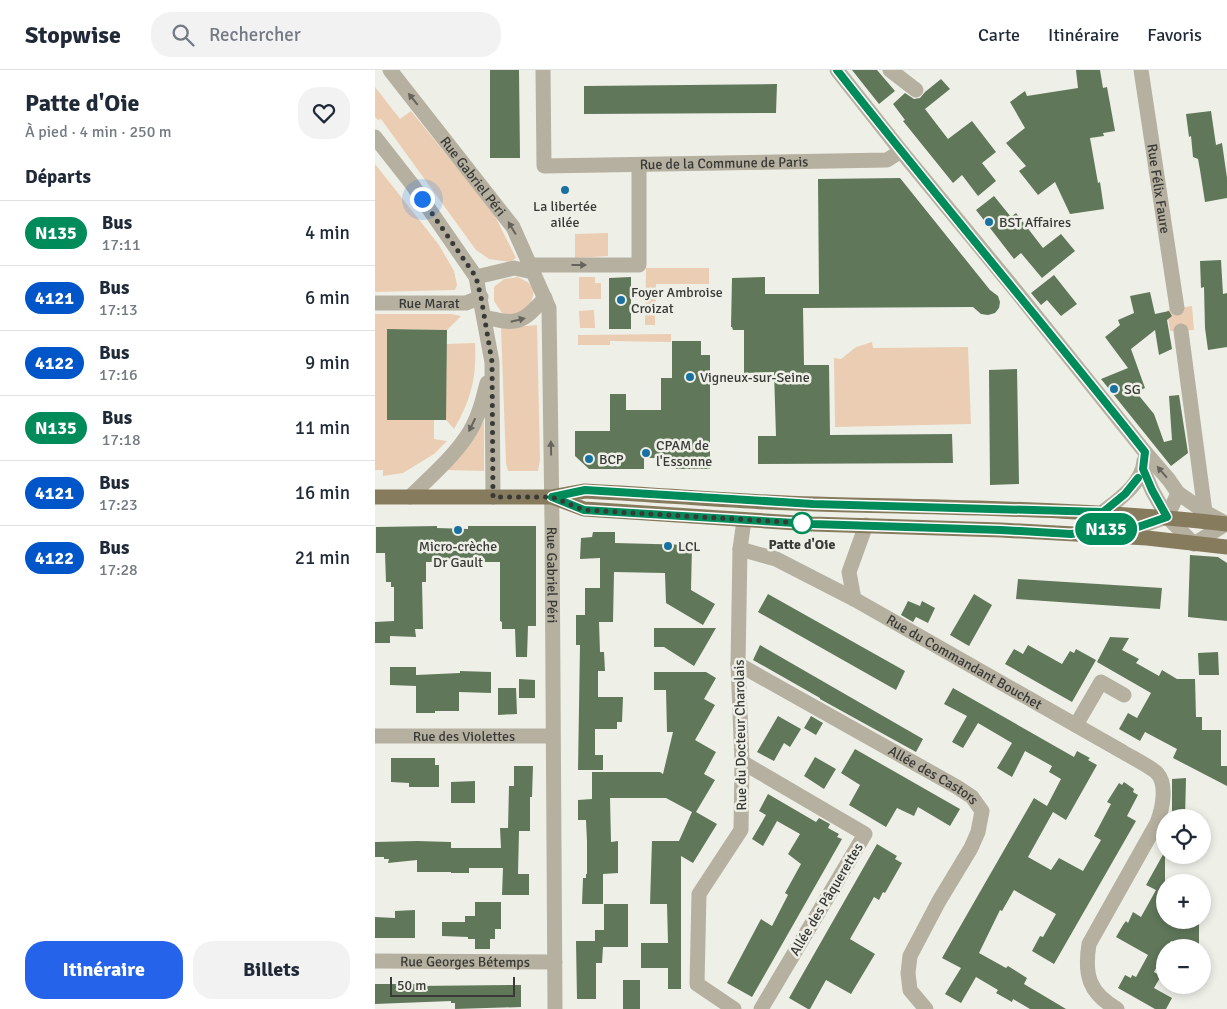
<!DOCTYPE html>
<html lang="fr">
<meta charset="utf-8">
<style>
:root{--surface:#fff;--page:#f2f2f3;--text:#1f2937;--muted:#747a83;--line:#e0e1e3;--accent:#2563eb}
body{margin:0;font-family:Signika,sans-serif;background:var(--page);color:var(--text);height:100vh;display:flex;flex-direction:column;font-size:19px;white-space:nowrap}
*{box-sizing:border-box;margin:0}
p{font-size:16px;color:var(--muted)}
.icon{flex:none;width:28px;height:28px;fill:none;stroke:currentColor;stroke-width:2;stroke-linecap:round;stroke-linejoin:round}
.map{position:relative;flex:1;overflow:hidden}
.panel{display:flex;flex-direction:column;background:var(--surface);width:375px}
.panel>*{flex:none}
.badge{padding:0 10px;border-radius:16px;font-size:18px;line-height:32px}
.fabs{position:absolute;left:781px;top:739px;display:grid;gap:10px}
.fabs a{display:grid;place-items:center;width:55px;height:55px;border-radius:50%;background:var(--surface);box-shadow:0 2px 8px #0003;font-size:25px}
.scale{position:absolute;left:15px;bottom:12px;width:125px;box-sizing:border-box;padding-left:5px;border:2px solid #393936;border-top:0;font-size:14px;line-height:18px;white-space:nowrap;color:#393936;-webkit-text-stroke:4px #eef0e8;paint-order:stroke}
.you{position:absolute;width:25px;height:25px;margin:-12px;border:4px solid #fff;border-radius:50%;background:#1a73e8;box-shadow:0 0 0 8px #1a73e833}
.map>.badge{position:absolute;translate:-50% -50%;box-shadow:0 0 0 2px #fff}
h2{padding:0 25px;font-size:19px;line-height:45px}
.round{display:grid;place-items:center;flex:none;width:52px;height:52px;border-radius:20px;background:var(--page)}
.head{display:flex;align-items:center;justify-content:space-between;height:85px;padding:0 25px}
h1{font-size:24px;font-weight:700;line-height:38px}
.primary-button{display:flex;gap:10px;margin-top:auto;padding:10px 25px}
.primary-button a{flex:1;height:58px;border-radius:20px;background:var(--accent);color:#fff;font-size:20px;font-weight:700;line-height:58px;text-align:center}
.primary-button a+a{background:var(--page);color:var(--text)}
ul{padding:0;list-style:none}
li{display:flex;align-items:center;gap:15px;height:65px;padding:0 25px;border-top:1px solid var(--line)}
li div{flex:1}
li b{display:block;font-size:19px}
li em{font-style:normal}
li .badge{min-width:55px;font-weight:700;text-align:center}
header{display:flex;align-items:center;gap:30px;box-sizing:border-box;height:70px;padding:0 25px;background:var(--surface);border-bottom:1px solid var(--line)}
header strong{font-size:24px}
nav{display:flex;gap:28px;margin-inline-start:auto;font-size:18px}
.search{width:350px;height:45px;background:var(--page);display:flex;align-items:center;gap:12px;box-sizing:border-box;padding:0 18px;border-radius:20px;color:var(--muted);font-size:19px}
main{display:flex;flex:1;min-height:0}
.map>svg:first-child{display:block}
.green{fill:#eacdb2}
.building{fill:#60775a}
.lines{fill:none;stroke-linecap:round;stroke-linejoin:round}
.minor{stroke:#b6b0a0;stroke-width:15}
.major{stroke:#877b5e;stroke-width:15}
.oneway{fill:#65635b}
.line-casing{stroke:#fff;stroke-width:11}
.line{stroke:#008b5a;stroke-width:8}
.walk{stroke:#393936;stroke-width:5;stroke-dasharray:0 9}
.poi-dot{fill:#1871a0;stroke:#eef0e8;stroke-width:2}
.stop-dot{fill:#fff;stroke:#008b5a;stroke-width:2.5}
.labels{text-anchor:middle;stroke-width:5;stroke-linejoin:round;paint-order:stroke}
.street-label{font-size:14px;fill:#393936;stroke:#eef0e8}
.poi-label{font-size:14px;fill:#393936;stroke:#eef0e8;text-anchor:start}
.stop-label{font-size:14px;font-weight:bold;fill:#393936;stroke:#eef0e8}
</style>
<header>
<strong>Stopwise</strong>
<div class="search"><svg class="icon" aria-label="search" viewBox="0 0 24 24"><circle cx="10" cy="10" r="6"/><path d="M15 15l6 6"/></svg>Rechercher</div>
<nav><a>Carte</a><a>Itinéraire</a><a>Favoris</a></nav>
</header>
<main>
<section class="panel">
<div class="head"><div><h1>Patte d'Oie</h1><p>À pied · 4 min · 250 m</p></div><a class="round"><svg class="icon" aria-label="heart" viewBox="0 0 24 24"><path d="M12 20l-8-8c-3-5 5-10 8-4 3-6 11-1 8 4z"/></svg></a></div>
<h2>Départs</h2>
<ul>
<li><span class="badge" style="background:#008b5a;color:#fff">N135</span><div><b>Bus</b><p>17:11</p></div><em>4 min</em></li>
<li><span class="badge" style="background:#0055c8;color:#fff">4121</span><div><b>Bus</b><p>17:13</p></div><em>6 min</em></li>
<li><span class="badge" style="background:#0055c8;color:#fff">4122</span><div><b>Bus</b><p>17:16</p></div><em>9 min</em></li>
<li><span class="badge" style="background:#008b5a;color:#fff">N135</span><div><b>Bus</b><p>17:18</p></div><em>11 min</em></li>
<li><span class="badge" style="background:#0055c8;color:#fff">4121</span><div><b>Bus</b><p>17:23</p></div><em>16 min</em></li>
<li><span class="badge" style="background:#0055c8;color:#fff">4122</span><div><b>Bus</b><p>17:28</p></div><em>21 min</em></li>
</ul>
<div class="primary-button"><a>Itinéraire</a><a>Billets</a></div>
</section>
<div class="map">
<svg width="852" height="939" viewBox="0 0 852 939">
<rect width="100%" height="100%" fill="#eef0e8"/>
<path class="green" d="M0 17 25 49 36 41 118 142 141 188 135 192 114 189 101 180 6 49 3 50 0 47Z
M0 94 64 175 79 201 82 215 80 220 0 222Z
M233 163V186L200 188V164Z
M271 198H334V214H281L280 255H270Z
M143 207 154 213 159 220C156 240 148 247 127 243L119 231V217L129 209Z
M204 207H220V213H226V229H204Z
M817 236 819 260 795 261 792 240Z
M219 240 220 258H205L204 241Z
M0 244H76L86 246 72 260 12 259V349L59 350V369L72 371 59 384 28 403 8 406V400H0Z
M162 255 165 390 163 401H133L131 393 126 258Z
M296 264V272L235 271V275H203V265Z
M497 272 498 278 593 277 596 354 460 357 459 288 466 289 481 277Z
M100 273C102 307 96 330 79 359L71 350V274Z
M109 351V401L71 400 91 378Z"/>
<path class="building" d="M115 0H144L145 88H115Z
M477 0H502L520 21 504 34Z
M701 0H725L728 18 732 17 740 61 728 63 729 66 715 68 723 113 725 112 729 139 695 144 680 112 663 125 644 101 651 96 631 73 650 58 635 32 650 21 652 26 703 18Z
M566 9 575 19 550 39 573 69 597 51 621 82 607 93 621 111 603 126 587 105 578 113 528 51 530 50 518 34 530 23 539 29 545 28 550 22Z
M402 14 401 43 209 44V16Z
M836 41 841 75 847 73 852 108V128L830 132 825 100 823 89 818 87 816 66 814 67 811 44Z
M525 108 615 220 623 226 625 232 624 238 620 243 613 245 606 244 598 237 428 238 429 295H454L455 365 577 364 578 393 383 394V366H401L399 302 369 303V260H358L357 257H356L357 208 390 207V224H444L443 109Z
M619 126 636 147 641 143 668 178 686 164 700 181 667 208 646 183 639 189 601 140Z
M846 190 848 224 852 223V277L833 280 830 258 829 217 826 218 825 191Z
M679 205 702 234 686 246 672 230 666 235 656 223Z
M256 207V259H234V208Z
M775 222 780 244 794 241 797 246 792 250 797 279 784 285 780 260 756 279 770 318 761 322 779 344 789 372 797 370 794 326 804 325 813 383 796 396 726 309 753 298 730 267 745 255 743 250 759 243 755 226Z
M12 259 72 260 71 350H12Z
M297 271H326V285H335V399H301V388H269V399H214L200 386V361H235V324H251V340H286V308H297Z
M642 299 644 414 615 415 614 300Z
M62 456V458L93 459V456H161V556H153L152 587H141L140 559H127V552L125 551V492H51V512H47L48 559H40L41 567 15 566V573H0V552L19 551V517H16V512H11L10 483H1V457Z
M218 462H240V473L317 475 316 520 340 534 328 555 291 533 290 503 239 502 238 552H224L225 582H229L230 601H223V627H248L247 652H242V659H220V685H228V700H203L205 575H201V545H210V518H225V488L205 489 206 468 217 467Z
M815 485 843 487 852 493V551L813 547Z
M643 509 787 518 785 539 641 529Z
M393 524 530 601 521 620 383 542Z
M599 524 617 535 594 576 575 565Z
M533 531 545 536 547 531 560 538 553 553 541 547 538 552 526 545Z
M279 558H341L319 596 289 577H279Z
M735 567 754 568 747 580 764 589 761 593 784 606 787 600 802 609H820L821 647H827V660H846V696H852V716L798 688 802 679 770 662 765 671 744 659 753 643 762 648 776 623 722 592Z
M385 575 548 669 541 682 445 629V628L378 590Z
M653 575 687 594 695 581 699 583 701 579 721 590 697 632 630 594 639 579 648 584Z
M843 582 844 605H824L823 583Z
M15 597H41V605L85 603V601L116 602V623L84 622V641H60V643H41V616L15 615Z
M279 602H331L341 608 329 629 340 635 320 670 341 682 329 704 340 710 321 742 342 754 318 793 306 786V919H293V898H266V873H293L292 834H275L277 771H304L317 742 291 728H235L236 772 243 771V803L228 804V834H207L208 808H211V804H212V772L211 750H203V730L217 729V702H285L288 704 298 662H292L291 620H279Z
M144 609 160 610V628H144Z
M123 618H141L142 644 123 645Z
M578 618 699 687 702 681 715 688 713 690 722 695 691 750 678 742 653 787 676 800 684 788 708 801 726 770 719 766 736 734 732 732 744 713 747 715 749 712 759 719 758 722 763 725 752 746 761 751 679 894 657 881 665 866 668 867 681 844 639 820 627 841 625 840 604 883 631 898 633 896 652 908 649 914 691 939H655L638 929 637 932 621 923 623 920 601 907 586 933 570 924 586 898 567 888 659 728 672 736 686 709 674 702 677 696 650 681 637 707 622 698 637 673 603 653 588 678 577 672 592 646 569 634Z
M403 646 426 659 415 677 409 673 399 691 382 682Z
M436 646 448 653 441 665 429 658Z
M480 679 585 739 575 756 543 737 539 746 522 738 511 757 474 735 485 715 466 703Z
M440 687 461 699 449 719 429 706Z
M16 688H60V695H64V717H34V713L16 712Z
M139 696H158L157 727H155V761H144L143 804H154V825H127L128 798H94V803H76V802H42V790L13 793 14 789H9V787H0V772L42 771 76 772V778H126L125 758H133L134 716H139Z
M811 708 810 748H797V709Z
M100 711V733H76V712Z
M393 724 441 752 444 748 455 754 453 758 464 764 462 767 467 769 377 927 352 913 386 849 397 856 413 825 410 823 426 794 413 784 425 764 402 751 388 776 377 769 391 745 384 741Z
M502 774 522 786 520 789 527 793 510 823 508 822 504 830 499 827 475 869 500 884 476 924 451 910 435 939H433L414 928Z
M790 781V850H824V874L803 875 796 871 792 878H790V882L779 902 786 906 779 918 797 928 791 939H780L743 918 750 905 756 908 757 905 761 907 773 885 741 867 748 855 751 851 753 853 758 842 766 847 781 820 771 815Z
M100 832H126V859H120V869H115V879H100V869H93V867L67 866V852H90V846H100Z
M229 834H253V877H228L227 893H221V929H202L201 871H220V860H229Z
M40 840V868H0V847L20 848V841Z
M248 910H265V939H248Z
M0 914H40V916L146 915V937L80 939V933H76V931L0 934Z"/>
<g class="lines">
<g class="minor">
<path id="s1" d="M15 0 138 157 174 238 177 451 180 939"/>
<path id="s2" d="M168 0 169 96 512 90 526 81"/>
<path d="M462 0 526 81 641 221 770 382 794 410 803 423 830 442 852 454"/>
<path d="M515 0 541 20"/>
<path id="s3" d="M766 0 802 238"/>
<path d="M0 67 36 113 101 207 117 292 118 427"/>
<path d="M155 195H264V95"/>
<path d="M101 207 139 198 158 202"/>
<path id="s4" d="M0 233H91L106 227"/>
<path d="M109 247C143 255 146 254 170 228"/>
<path d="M806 261 830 442"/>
<path d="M768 399 777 420 792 447 819 474 852 453"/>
<path d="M35 427C56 406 80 386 95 361 104 346 108 329 112 313"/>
<path d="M728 442C744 429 767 414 769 391"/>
<path d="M716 461 737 458 763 457 792 447 803 423"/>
<path id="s5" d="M365 479 401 489 479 529 748 682C756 687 776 697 782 703 793 715 787 740 782 753L714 874C709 905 714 923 742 939"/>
<path d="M479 529 474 502 491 455"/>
<path id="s6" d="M363 594 582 717 597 727 607 741 603 762 596 778 564 831 535 886 533 903 535 920 551 939"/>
<path d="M701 655 726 612 749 625"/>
<path id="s7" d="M0 666H177"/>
<path d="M367 692 490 764 386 939"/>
<path id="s8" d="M0 891 180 892"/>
<path d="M359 939 322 914 324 824 366 760 367 692 363 594 365 479 369 450"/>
</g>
<path class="major" d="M0 427H177L210 421C287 425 364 432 441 434 578 438 715 438 852 454
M177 427 209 439 437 454 626 460 772 468 852 477"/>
</g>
<defs><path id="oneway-solid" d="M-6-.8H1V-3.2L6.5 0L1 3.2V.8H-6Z" transform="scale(1.25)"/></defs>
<g class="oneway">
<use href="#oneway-solid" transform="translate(38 29) rotate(-129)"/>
<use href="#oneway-solid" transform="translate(137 158) rotate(-121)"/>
<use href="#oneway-solid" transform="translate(204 195)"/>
<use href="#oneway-solid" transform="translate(143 250) rotate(-14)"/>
<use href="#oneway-solid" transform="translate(97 355) rotate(116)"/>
<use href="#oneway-solid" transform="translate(176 378) rotate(-91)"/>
<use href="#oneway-solid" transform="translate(787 402) rotate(-131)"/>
</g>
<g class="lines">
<defs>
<path id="line" d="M462 0C563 129 669 254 770 382L768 399 777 420 792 447 763 457 737 458 696 464 626 460 437 454 209 440 177 427 210 420 438 434 728 442 750 424 763 408"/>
</defs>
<use href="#line" class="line-casing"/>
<use href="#line" class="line"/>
<path class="walk" d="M47 129 101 207 106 227 117 292 118 427H177L209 440 427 453"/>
</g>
<g class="poi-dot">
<circle cx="190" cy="120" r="5"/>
<circle cx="614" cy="152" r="5"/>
<circle cx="246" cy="230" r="5"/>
<circle cx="315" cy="307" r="5"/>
<circle cx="739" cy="319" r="5"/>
<circle cx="271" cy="383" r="5"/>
<circle cx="214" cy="389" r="5"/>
<circle cx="83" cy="460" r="5"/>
<circle cx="293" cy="476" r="5"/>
</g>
<circle class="stop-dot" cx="427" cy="453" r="10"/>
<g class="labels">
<g class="street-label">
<text dy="5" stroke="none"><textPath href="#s2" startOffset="276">Rue de la Commune de Paris</textPath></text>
<text dy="5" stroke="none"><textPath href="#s1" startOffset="135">Rue Gabriel Péri</textPath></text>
<text dy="5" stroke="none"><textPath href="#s3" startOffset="120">Rue Félix Faure</textPath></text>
<text dy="5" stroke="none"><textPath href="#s4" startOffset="54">Rue Marat</textPath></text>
<text dy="5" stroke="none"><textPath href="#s1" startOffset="555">Rue Gabriel Péri</textPath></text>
<text dy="5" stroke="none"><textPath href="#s5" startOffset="252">Rue du Commandant Bouchet</textPath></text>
<text transform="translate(365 665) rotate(-91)" y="5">Rue du Docteur Charolais</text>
<text dy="5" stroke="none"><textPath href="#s7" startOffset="89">Rue des Violettes</textPath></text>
<text dy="5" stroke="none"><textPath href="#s6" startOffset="225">Allée des Castors</textPath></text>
<text transform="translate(451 829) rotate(-59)" y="5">Allée des Pâquerettes</text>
<text dy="5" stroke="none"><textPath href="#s8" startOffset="90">Rue Georges Bétemps</textPath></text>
</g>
<g class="poi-label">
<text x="190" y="141" text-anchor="middle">La libertée<tspan x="190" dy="16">ailée</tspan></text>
<text x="624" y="157">BST Affaires</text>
<text x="256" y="227">Foyer Ambroise<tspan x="256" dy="16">Croizat</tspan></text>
<text x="325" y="312">Vigneux-sur-Seine</text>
<text x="749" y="324">SG</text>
<text x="281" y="380">CPAM de<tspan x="281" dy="16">l'Essonne</tspan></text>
<text x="224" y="394">BCP</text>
<text x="83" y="481" text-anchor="middle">Micro-crèche<tspan x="83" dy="16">Dr Gault</tspan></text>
<text x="303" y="481">LCL</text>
</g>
<g class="stop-label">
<text x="427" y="479">Patte d'Oie</text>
</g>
</g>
</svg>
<div class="fabs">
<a><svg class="icon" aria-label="locate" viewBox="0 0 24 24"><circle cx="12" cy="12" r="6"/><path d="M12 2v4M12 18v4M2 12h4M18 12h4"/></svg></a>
<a>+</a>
<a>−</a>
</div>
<div class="scale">50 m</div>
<div class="you" style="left:47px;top:129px"></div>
<b class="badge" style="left:731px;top:459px;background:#008b5a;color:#fff">N135</b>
</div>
</main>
